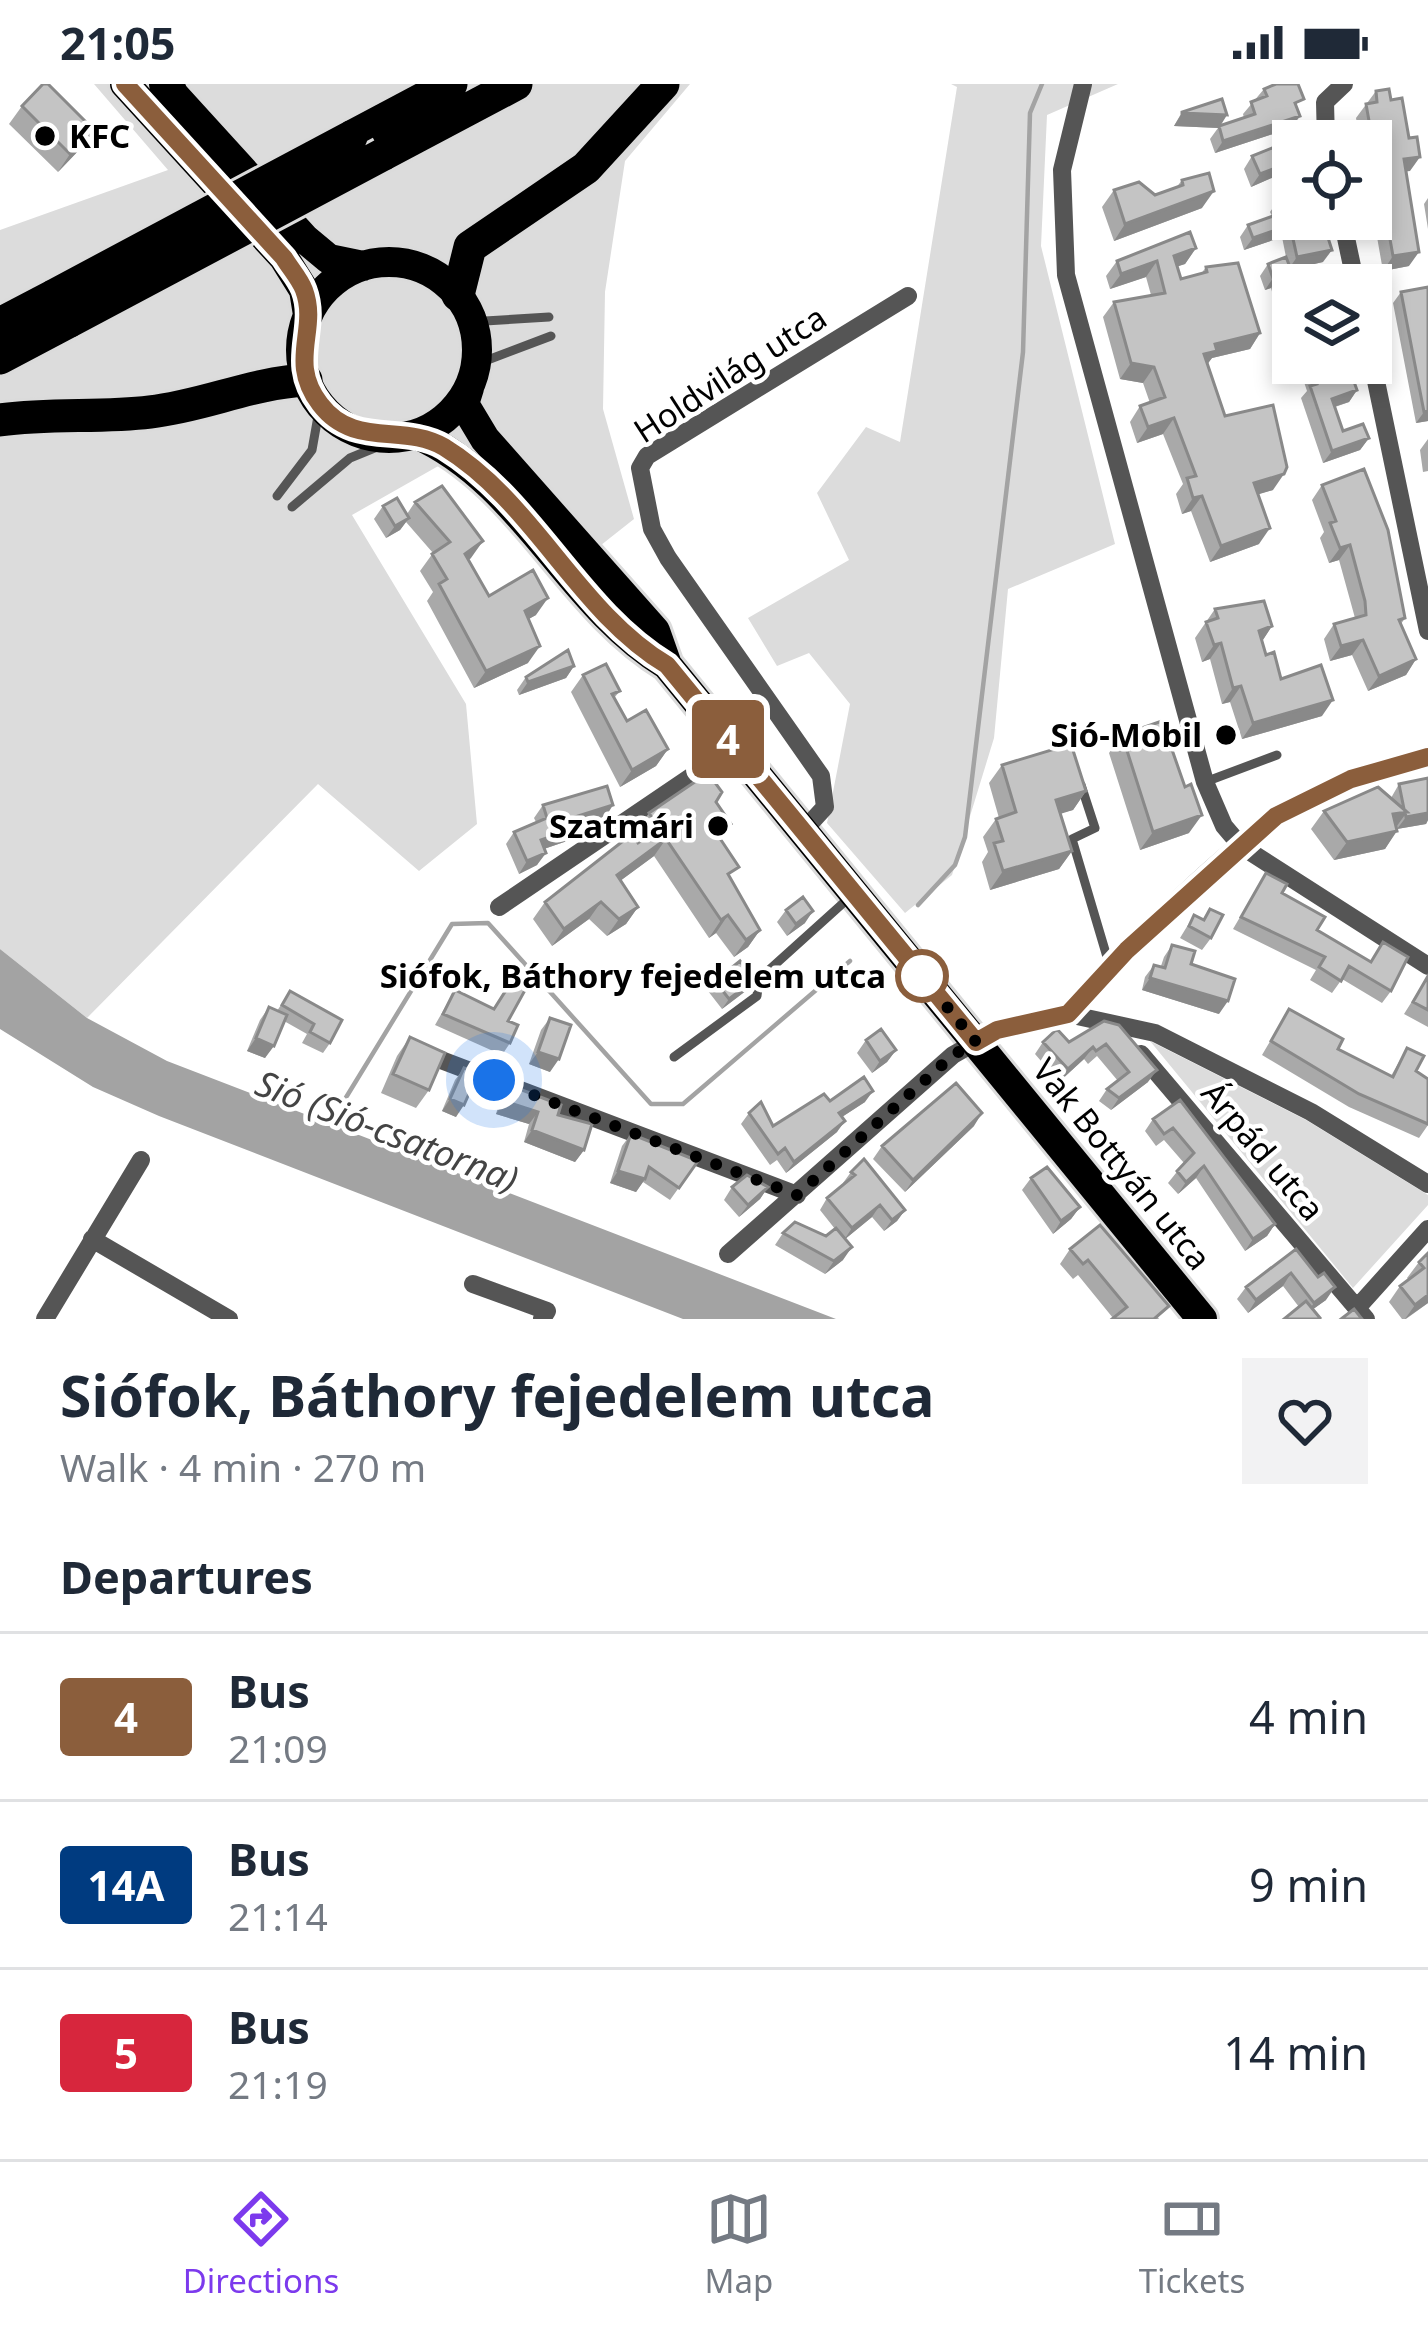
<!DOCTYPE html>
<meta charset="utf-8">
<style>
:root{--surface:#fff;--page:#f2f2f3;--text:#1f2937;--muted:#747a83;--line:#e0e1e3;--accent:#7c3aed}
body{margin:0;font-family:"Noto Sans",sans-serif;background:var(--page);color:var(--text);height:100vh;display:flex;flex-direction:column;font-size:45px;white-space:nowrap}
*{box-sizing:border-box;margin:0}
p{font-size:39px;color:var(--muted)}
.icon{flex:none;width:66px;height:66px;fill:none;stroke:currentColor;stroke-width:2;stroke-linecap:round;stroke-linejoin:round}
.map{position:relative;height:1235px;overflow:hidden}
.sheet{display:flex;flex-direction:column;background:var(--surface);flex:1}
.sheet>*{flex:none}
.badge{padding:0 24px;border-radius:9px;font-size:42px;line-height:78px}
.controls{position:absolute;left:1272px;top:36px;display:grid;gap:24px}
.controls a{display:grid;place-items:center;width:120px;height:120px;border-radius:0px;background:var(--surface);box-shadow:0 6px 18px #0003;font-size:60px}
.you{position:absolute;width:60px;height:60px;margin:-30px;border:9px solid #fff;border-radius:50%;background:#1a73e8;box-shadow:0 0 0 18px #1a73e833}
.map>.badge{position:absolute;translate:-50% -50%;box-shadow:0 0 0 6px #fff}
h2{padding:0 60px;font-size:45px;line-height:108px}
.round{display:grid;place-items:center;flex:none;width:126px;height:126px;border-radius:0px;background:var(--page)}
.head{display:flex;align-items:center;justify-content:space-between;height:204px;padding:0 60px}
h1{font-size:57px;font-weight:700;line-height:90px}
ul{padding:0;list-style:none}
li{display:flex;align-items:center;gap:36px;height:168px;padding:0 60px;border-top:3px solid var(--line)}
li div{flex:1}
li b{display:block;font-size:45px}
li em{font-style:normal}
li .badge{min-width:132px;font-weight:700;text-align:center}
.status{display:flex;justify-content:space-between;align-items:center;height:84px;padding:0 60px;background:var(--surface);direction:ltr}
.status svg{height:33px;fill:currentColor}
.menu{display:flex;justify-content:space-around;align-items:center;height:168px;border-top:3px solid var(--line);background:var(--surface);font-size:33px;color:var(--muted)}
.menu a{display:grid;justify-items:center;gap:6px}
.menu .on{color:var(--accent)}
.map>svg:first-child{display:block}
.green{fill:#dcdcdc}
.water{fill:#a3a3a3}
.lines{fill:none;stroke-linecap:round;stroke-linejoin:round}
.stream{stroke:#a3a3a3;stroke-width:4.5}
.primary-casing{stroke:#dbdbdb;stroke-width:36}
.highway-casing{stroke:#dbdbdb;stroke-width:39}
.lane{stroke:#555;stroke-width:9}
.street{stroke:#555;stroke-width:18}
.primary{stroke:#000;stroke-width:30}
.highway{stroke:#000;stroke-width:33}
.highway-bridge-casing{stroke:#dbdbdb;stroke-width:39;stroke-linecap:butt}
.highway-bridge{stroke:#000;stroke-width:33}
.wall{fill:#a9a9a9}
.shaded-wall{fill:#898989}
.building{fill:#c4c4c4;stroke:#898989;stroke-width:3}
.line-casing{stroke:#fff;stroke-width:27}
.line{stroke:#8b5e3c;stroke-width:18}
.walk{stroke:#000;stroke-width:12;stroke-dasharray:0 21.6}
.poi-dot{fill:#000;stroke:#fff;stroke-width:4.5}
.stop-dot{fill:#fff;stroke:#8b5e3c;stroke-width:6}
.labels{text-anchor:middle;stroke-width:9;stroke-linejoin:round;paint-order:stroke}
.poi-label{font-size:33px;font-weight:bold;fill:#000;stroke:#fff;text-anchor:end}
.street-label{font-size:33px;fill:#000;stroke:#fff}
.stop-label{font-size:33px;font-weight:bold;fill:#000;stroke:#fff;text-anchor:end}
.water-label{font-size:36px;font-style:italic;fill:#444;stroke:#fff}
</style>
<div class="status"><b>21:05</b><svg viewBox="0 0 49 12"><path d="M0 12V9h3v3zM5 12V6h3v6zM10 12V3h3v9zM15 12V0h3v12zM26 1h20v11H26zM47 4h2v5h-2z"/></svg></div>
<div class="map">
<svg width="1428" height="1235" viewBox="0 0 1428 1235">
<rect width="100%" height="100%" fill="#fff"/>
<path class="green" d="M94 0H690L625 77 605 208 603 325 634 435 596 465 500 347 352 431 466 620 477 740 419 787 318 700 87 934 0 865V146L168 86Z
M951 0H1118L1047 31 1041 162 1115 460 1008 505 994 654 952 791 905 829 827 739 850 620 809 569 777 582 748 534 849 476 817 409 866 343 900 358 957 3Z
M1150 957 1306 1036 1428 1111V1121L1353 1204Z"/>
<path class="water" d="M0 865 87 934 167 977 836 1235H683L159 1032 93 1003 0 945Z"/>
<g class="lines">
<path class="stream" d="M918 821 955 781 965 753 1023 268 1030 29 1042 0
M342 1020 452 840 488 839 651 1020H683L850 877"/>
<defs>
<path id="primary" d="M125 0 284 174 304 206 308 231
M164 0 305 155 329 175 363 182
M301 266a88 88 0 1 1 176 0a88 88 0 1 1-176 0Z
M469 304 464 320 485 355 655 547 667 581
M416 350C524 398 568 521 667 581L1202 1235"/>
<path id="highway" d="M167 0 170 6
M351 53 451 0
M382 71 516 0
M458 211 470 163 586 84 663 0
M0 240 55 211
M0 274 70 237
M0 336C50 329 101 334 150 328 204 322 251 299 306 296"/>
</defs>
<use href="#primary" class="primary-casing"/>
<use href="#highway" class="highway-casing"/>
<path class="lane" d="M471 232 485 237 549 233
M477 280 551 252
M277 412 312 366 320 321
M292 423 350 374 399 354
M1205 698 1277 671
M1081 701 1095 744 1072 755 1110 883
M674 973 757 912 759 895 851 812"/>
<path class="street" d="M1083 0 1062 86 1066 191 1205 698 1224 742 1241 762 1428 882
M1326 57 1325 18 1344 0
M1342 135 1356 201
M1371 273 1428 547
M804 746 825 723 821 692 668 474 652 445 640 384 647 372 908 212
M499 823 735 663
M1068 930C1122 868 1208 780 1275 733 1319 702 1376 688 1428 672
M420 968 797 1111
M1141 970 1366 1235
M92 1155 229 1235
M728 1170 953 971 997 946 1068 930 1155 949 1311 1028 1428 1100
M473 1200 547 1227 542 1235
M1357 1224 1428 1145
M45 1235 141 1076"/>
<use href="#primary" class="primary"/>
<use href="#highway" class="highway"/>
<defs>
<path id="highway-bridge" d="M55 211 351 53
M70 237 382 71"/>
</defs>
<use href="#highway-bridge" class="highway-bridge-casing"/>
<use href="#highway-bridge" class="highway-bridge"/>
</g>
<path class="wall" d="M1264 5 1297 25 1300 32 1291 44 1215 69 1210 55 1218 44 1174 42 1182 28 1220 42 1244 34 1243 30Z
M1376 7 1391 16 1410 87H1406L1409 182 1383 187 1371 119V57H1360L1356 34Z
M22 22 94 46 81 64 58 88 9 40Z
M1293 57 1323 178 1291 185 1293 201V279H1329L1336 297 1357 306 1349 318 1335 323 1343 347 1369 354 1360 366 1323 379 1301 314 1307 307 1298 280 1286 283 1281 265 1286 258 1271 204 1265 206 1260 192 1268 180 1286 173 1282 153 1244 166 1240 153 1248 141 1272 132 1270 128 1279 115 1282 114 1274 93 1251 103 1244 85 1252 72Z
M1182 96 1202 124 1114 157 1102 123 1114 106 1155 111 1176 104Z
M1428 114V145L1424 120Z
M1196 164 1185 180 1178 182 1181 195 1201 190 1206 183 1260 249 1250 265 1212 274 1207 280 1225 332 1273 406 1258 410 1259 460 1210 478 1191 427 1182 430 1176 410 1183 400 1163 350 1137 359 1130 338 1140 322 1150 319 1143 299 1120 295 1103 233 1114 218 1151 211 1146 193 1110 205 1106 192 1117 177Z
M1401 208 1428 337 1416 339 1393 219Z
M1428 355V387L1423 388 1420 366Z
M1322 401 1405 534 1401 540 1416 575 1406 591 1368 607 1352 571 1330 577 1324 555 1334 540 1355 534 1339 476 1329 479 1320 454 1324 448 1312 416Z
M415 418 471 474 468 476 489 512 536 531 528 535V579L474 604 427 517 433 508 420 487 433 469 406 438 400 446 386 454 374 435 383 422 407 430Z
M1215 525 1272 542 1262 557 1266 571 1281 595 1322 632 1242 655 1230 618 1222 620 1210 575 1202 578 1195 554Z
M574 582 566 594 519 611 517 606 526 593Z
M583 591 620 607 614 614 627 637 668 665 656 682 620 703 571 608Z
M1122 651 1189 749 1140 766 1109 669Z
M1002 681 1086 707 1073 726 1060 729 1072 767 1059 785 990 806 982 778 988 768 983 753 996 735 999 734 989 699Z
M1428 694V736L1426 740 1397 745 1385 765 1334 776 1311 745 1324 727 1391 714 1399 700Z
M716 718 721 755 730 795 760 846 748 863 734 873 716 849 709 854 654 772 620 797 638 823 626 840 607 852 589 835 552 862 533 835 545 818 643 755 637 746 649 729Z
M543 721 605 734 578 742 570 756 544 765 537 781 519 790 506 760 514 748 536 738 534 734Z
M1266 789 1282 809 1317 846 1370 878 1383 858 1391 907 1382 919 1342 895 1332 909 1310 896 1316 886 1233 845Z
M1210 825 1211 854 1202 866 1180 854 1194 831 1203 835Z
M786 826 805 839 787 852 777 838Z
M1172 861 1191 880 1219 930 1142 906 1145 893 1154 881 1161 882 1164 873Z
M1428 892V943L1404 930Z
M715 897 747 906 722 925 708 907Z
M455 906 508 937 510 959 502 971 435 941Z
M290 907 330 959 323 969 302 959 307 950 284 937 265 974 247 967 260 936 269 923 277 927Z
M1289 925 1338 965 1391 992 1407 964 1416 987 1428 1041 1419 1054 1349 1023 1262 971Z
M550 934V988L529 980 541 946Z
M1104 937 1148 998 1111 1026 1099 1017 1107 1005 1118 997 1097 972 1088 980 1084 975 1059 998 1035 970 1043 958H1069Z
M410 953 429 1006 416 1024 381 1009 397 972Z
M866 956 896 966 887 978 872 989 857 969Z
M464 984 456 1033 442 1027 455 996Z
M509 1001 558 1031 584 1066 575 1078 524 1058 529 1040 496 1030 501 1013Z
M1180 1016 1275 1140 1267 1152 1245 1167 1196 1094 1178 1110 1168 1099 1184 1079 1164 1056 1156 1062 1145 1047 1153 1035Z
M830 1017 865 1018 842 1033 837 1048 786 1089 777 1076 770 1081 741 1040 749 1029 773 1042Z
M974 1042 905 1108 873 1075 882 1062Z
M631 1050 698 1077 670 1116 643 1098 636 1108 610 1099 622 1062Z
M851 1088 905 1126 897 1137 884 1147 872 1133 845 1155 843 1176 825 1190 775 1161 783 1149 826 1152 835 1145 820 1126 827 1114 844 1100 843 1099Z
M1031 1094 1080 1123 1071 1135 1053 1150 1022 1106Z
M732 1103H768L760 1115 739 1133 724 1116Z
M1100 1141 1159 1235 1113 1234 1078 1191 1073 1195 1060 1180 1070 1165Z
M1296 1165 1326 1216 1313 1225 1299 1223 1283 1202 1248 1229 1237 1215 1246 1203Z
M1428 1169V1219L1406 1235H1402L1389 1218 1400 1202 1408 1195 1407 1194 1419 1178Z"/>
<path class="shaded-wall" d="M1182 29 1227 31 1219 44 1174 42Z
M1300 32 1291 44 1215 69 1223 57Z
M94 46 81 64 58 88 70 70Z
M1420 73 1410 87 1394 89 1404 75Z
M1283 81 1274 93 1251 103 1260 90Z
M1214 107 1202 124 1114 157 1125 140Z
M1290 141 1282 153 1244 166 1253 154Z
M1196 164 1185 180 1164 187 1174 172Z
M1332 166 1323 178 1288 186 1297 173Z
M1419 168 1409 182 1383 187 1393 172Z
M1157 177 1146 193 1110 205 1121 190Z
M1279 192 1271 204 1265 206 1273 194Z
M1260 249 1250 265 1212 274 1206 282 1204 270 1215 260Z
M1131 279 1154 283 1143 299 1120 295Z
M1357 306 1349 318 1324 326 1332 315Z
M1428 327V337L1416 339 1424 328Z
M1174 334 1163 350 1137 359 1148 343Z
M1369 354 1360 366 1323 379 1332 367Z
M1284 390 1273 406 1243 415 1254 399Z
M1202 412 1191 427 1182 430 1193 414Z
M409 434 400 446 386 454 395 442Z
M1270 444 1259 460 1210 478 1221 462Z
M483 457 471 474 453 488 465 470Z
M1350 461 1339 476 1329 479 1340 464Z
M548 514 536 531 513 544 525 527Z
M1272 542 1261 559 1259 547Z
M1363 556 1352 571 1330 577 1341 562Z
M1221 559 1210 575 1202 578 1214 561Z
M540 562 528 579 474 604 486 587Z
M1416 575 1406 591 1368 607 1379 592Z
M574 582 566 594 519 611 528 598Z
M1241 602 1230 618 1222 620 1233 604Z
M1333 616 1322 632 1242 655 1253 639Z
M668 665 656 682 620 703 632 686Z
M1086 707 1073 726 1044 735 1056 716Z
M613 721 605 734 567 746 575 733Z
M1407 728 1394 746 1393 730Z
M1428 729V736L1426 740 1397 745 1406 733Z
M1202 731 1189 749 1140 766 1153 748Z
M579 743 570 756 532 769 541 756Z
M1397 747 1385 765 1334 776 1347 758Z
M666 755 654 772 605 808 617 791Z
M1072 767 1059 785 990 806 1003 787Z
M546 769 537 781 519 790 527 777Z
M601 818 589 835 552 862 564 845Z
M638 823 626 840 607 852 619 835Z
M813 827 805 839 787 852 796 840Z
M728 831 716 849 709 854 721 836Z
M760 846 748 863 734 873 746 856Z
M1150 894 1228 917 1219 930 1142 906Z
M754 896 747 906 722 925 729 915Z
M256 954 274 962 265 974 247 967Z
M1093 963 1084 975 1059 998 1068 985Z
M896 966 887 978 872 989 880 977Z
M538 968 559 975 550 988 529 980Z
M1157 986 1148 998 1111 1026 1119 1014Z
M873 1007 865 1018 831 1040 839 1029Z
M450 1015 464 1021 456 1033 442 1027Z
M504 1017 538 1028 529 1040 496 1030Z
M982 1029 974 1042 905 1108 913 1096Z
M845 1037 837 1048 786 1089 794 1078Z
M532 1046 584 1066 575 1078 524 1058Z
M1204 1082 1196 1094 1178 1110 1186 1098Z
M618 1087 645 1095 636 1108 610 1099Z
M768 1103 760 1115 739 1133 748 1121Z
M880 1121 872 1133 844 1156 852 1144Z
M1080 1123 1071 1135 1053 1150 1061 1137Z
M905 1126 897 1137 884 1147 892 1136Z
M1275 1140 1267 1152 1245 1167 1253 1155Z
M852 1163 843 1176 825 1190 834 1177Z
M1291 1189 1283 1202 1248 1229 1256 1216Z
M1335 1203 1326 1216 1305 1231 1314 1219Z
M1428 1211V1219L1405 1235 1415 1221Z"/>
<path class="building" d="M43 0H48L94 46 70 70 22 22Z
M1276 0H1298L1304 15 1295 19 1300 32 1223 57 1219 42 1255 30 1251 18 1267 12 1264 5Z
M1389 5 1391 16 1402 14 1409 54 1417 53 1420 73 1404 75 1419 168 1393 172 1366 20 1377 18 1376 7Z
M1222 15 1227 31 1182 29V28Z
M1307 50 1310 57H1293V108L1283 81 1260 90 1252 72Z
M1209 89 1214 107 1125 140 1114 106 1139 98 1155 111 1183 101 1182 96Z
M1293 110V135H1322L1332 166 1297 173 1290 141 1253 154 1248 141 1284 128 1279 115Z
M1190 148 1196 164 1174 172 1181 195 1207 188 1206 183 1238 179 1260 249 1215 260 1217 267 1204 270 1225 332 1273 321 1287 383 1284 390 1254 399 1270 444 1221 462 1202 412 1193 414 1187 394 1196 392 1174 334 1148 343 1140 322 1165 313 1154 283 1131 279 1114 218 1165 209 1157 177 1121 190 1117 177Z
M1286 173 1297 201H1293V242L1279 192 1273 194 1268 180Z
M1428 203V327L1424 328 1401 208Z
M1310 279H1329L1336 297 1352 292 1357 306 1332 315 1343 347 1363 340 1369 354 1332 367 1310 302 1317 300Z
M1364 385 1388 446 1405 534 1399 536 1416 575 1379 592 1363 556 1341 562 1334 540 1366 531 1365 517 1350 461 1340 464 1330 439 1336 437 1322 401Z
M442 402 483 457 465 470 489 512 533 486 548 514 525 527 540 562 486 587 439 500 447 495 432 470 450 458 415 418Z
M397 414 409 434 395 442 383 422Z
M1264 517 1272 542 1259 547 1266 571 1274 568 1281 595 1321 581 1333 616 1253 639 1241 602 1233 604 1221 559 1214 561 1206 538 1218 534 1215 525Z
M568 566 574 582 528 598 526 593Z
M606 580 620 607 612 610 627 637 646 626 668 665 632 686 583 591Z
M1162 637 1185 703 1191 700 1202 731 1153 748 1122 651Z
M1071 660 1086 707 1056 716 1072 767 1003 787 994 759 1003 757 996 735 1016 728 1002 681Z
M708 689 722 708 716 718 731 740 717 750 739 783 728 790 760 846 746 856 728 831 721 836 666 755 617 791 638 823 619 835 601 818 564 845 545 818 632 750 638 759 659 744 649 729Z
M1428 694V729L1406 733 1405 728H1407L1404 725 1399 700Z
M607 702 613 721 575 733 579 743 541 756 546 769 527 777 514 748 547 734 543 721Z
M1378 703 1407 728 1393 730 1397 747 1347 758 1324 727Z
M1266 789 1287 800 1282 809 1325 833 1317 846 1371 878 1383 858 1408 873 1391 907 1349 882 1341 897 1319 883 1325 873 1241 833Z
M803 813 813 827 796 840 786 826Z
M1210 825 1223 831 1211 854 1189 842 1194 831 1204 836Z
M1172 861 1195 867 1191 880 1235 895 1228 917 1150 894 1154 881 1165 884Z
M740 877 754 896 729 915 715 897Z
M515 892 529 899 508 937 518 941 510 959 443 930 455 906 494 925Z
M1428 892V926L1413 918Z
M290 907 342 936 330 959 310 948 314 940 282 921Z
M269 923 287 931 274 962 256 954Z
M1289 925 1343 955 1338 965 1393 993 1407 964 1424 972 1416 987 1428 995V1040L1359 1010 1271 957Z
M550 934 571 941 559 975 538 968Z
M1104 937 1119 941 1157 986 1119 1014 1107 1005 1129 988 1106 960 1096 967 1093 963 1068 985 1043 958 1057 945 1069 958Z
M881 945 896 966 880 977 866 956Z
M410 953 445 969 429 1006 393 990Z
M464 984 478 989 464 1021 450 1015Z
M864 993 873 1007 839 1029 845 1037 794 1078 785 1064 778 1070 749 1029 761 1018 773 1042 824 1010 830 1017Z
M956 999 982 1029 913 1096 882 1062Z
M509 1001 561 1021 558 1031 592 1040 584 1066 532 1046 538 1028 504 1017Z
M1180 1016 1275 1140 1253 1155 1204 1082 1186 1098 1177 1087 1194 1069 1173 1044 1164 1050 1153 1035Z
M631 1050 698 1077 679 1104 649 1083 645 1095 618 1087Z
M864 1075 905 1126 892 1136 880 1121 852 1144 827 1114 855 1091 851 1088Z
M1047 1083 1080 1123 1061 1137 1031 1094Z
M747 1091 768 1103 748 1121 732 1103Z
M795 1138 826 1152 836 1144 852 1163 834 1177 783 1149Z
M1100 1141 1169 1222 1154 1235H1112L1127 1223 1088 1176 1083 1180 1070 1165Z
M1296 1165 1318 1193 1324 1189 1335 1203 1314 1219 1291 1189 1256 1216 1246 1203Z
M1428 1169V1211L1415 1221 1400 1202 1424 1184 1419 1178Z
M1306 1217 1320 1234 1319 1235H1284Z
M1354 1225 1362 1235H1341Z"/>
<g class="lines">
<defs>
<path id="line" d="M125 0 284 174C290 184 300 195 304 206 319 246 287 277 320 320 354 365 403 339 444 363 534 418 577 527 667 581L976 958 997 946 1068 930 1127 866 1276 732 1351 695 1428 673"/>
</defs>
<use href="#line" class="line-casing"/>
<use href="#line" class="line"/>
<path class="walk" d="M494 996 797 1111 953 971 976 958 910 878 922 892"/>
</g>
<g class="poi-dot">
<circle cx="45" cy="52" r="12"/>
<circle cx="1226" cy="651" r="12"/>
<circle cx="718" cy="742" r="12"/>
</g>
<circle class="stop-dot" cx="922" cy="892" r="24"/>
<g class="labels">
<g class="poi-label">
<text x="69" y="64" text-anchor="start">KFC</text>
<text x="1202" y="663">Sió-Mobil</text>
<text x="694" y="754">Szatmári</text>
</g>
<g class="street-label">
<text transform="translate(730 290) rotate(-33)" y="12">Holdvilág utca</text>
<text transform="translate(1263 1067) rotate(50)" y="12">Árpád utca</text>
<text transform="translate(1122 1080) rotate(51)" y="12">Vak Bottyán utca</text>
</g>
<g class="stop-label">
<text x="886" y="904">Siófok, Báthory fejedelem utca</text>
</g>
<g class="water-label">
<text transform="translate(387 1047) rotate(21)" y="13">Sió (Sió-csatorna)</text>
</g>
</g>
</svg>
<div class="controls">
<a><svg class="icon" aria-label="locate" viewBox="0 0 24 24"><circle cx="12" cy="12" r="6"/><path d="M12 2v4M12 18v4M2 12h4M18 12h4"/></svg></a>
<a><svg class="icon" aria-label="layers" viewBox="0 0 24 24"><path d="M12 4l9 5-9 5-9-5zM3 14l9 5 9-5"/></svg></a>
</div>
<div class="you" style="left:494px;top:996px"></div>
<b class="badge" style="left:728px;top:655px;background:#8b5e3c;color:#fff">4</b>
</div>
<section class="sheet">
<div class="head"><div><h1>Siófok, Báthory fejedelem utca</h1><p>Walk · 4 min · 270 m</p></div><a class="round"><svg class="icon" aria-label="heart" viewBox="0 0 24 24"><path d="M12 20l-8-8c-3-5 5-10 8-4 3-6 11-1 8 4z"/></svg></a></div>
<h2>Departures</h2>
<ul>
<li><span class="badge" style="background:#8b5e3c;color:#fff">4</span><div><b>Bus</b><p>21:09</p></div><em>4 min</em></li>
<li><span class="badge" style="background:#003b80;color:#fff">14A</span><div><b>Bus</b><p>21:14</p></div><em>9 min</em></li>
<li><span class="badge" style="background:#d7263d;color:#fff">5</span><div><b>Bus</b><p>21:19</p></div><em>14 min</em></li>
</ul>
</section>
<nav class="menu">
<a class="on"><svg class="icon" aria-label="directions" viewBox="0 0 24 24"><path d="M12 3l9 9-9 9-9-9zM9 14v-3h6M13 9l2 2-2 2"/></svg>Directions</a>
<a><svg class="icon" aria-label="map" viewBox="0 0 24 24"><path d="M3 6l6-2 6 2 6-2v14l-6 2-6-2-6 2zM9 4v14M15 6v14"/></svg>Map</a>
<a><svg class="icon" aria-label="tickets" viewBox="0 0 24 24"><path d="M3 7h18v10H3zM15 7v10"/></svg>Tickets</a>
</nav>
